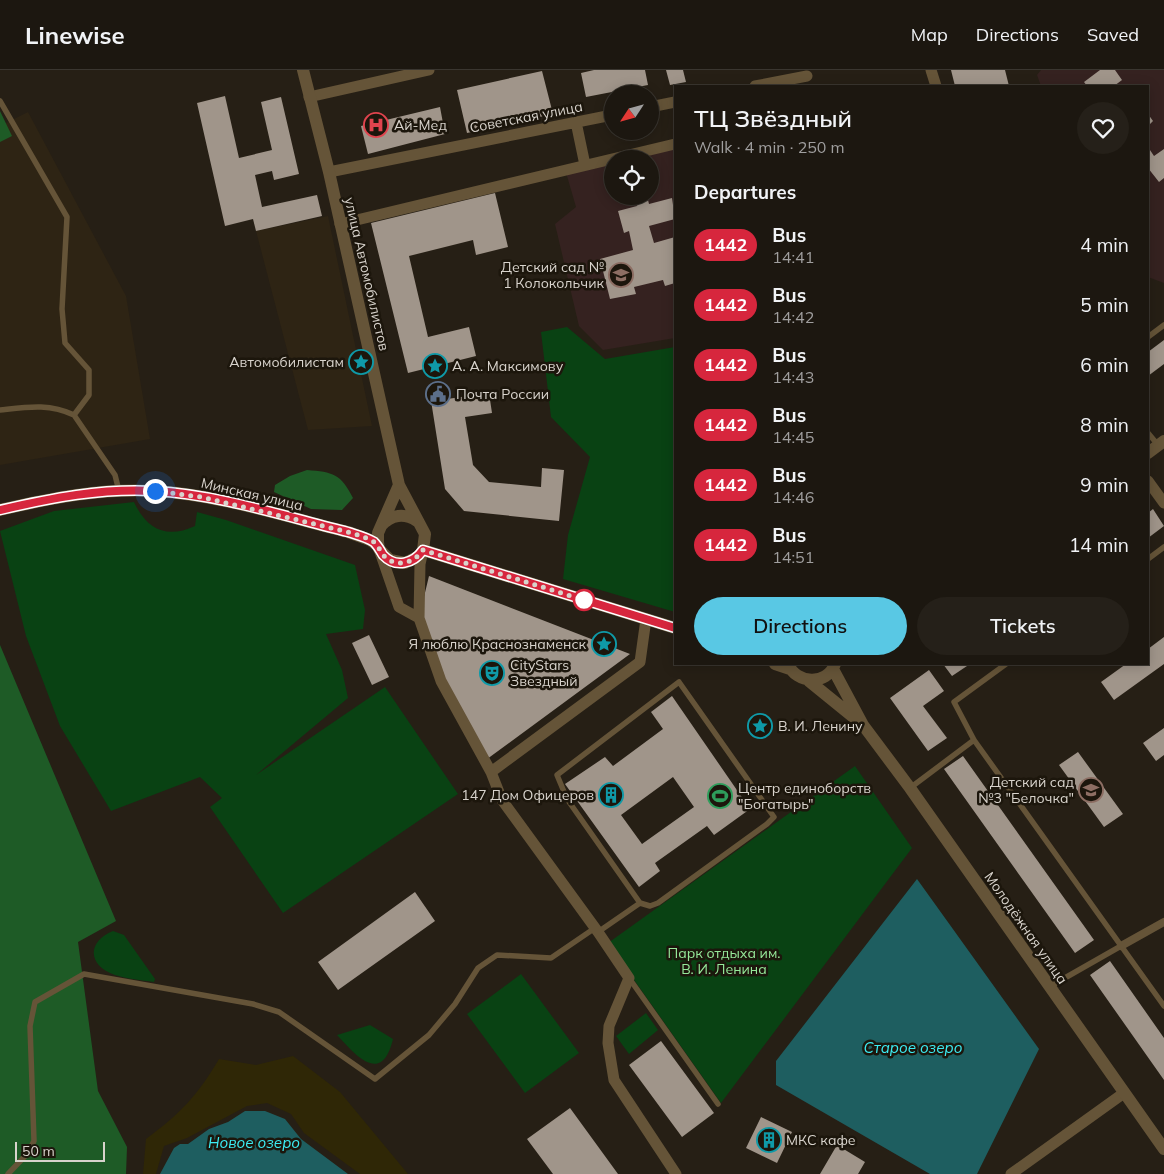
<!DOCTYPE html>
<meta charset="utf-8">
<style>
:root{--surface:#1c1710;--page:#252019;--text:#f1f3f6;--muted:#a09f9f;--line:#3a3630;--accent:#59c8e4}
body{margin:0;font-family:Mulish,sans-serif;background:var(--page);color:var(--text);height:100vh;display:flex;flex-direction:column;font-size:19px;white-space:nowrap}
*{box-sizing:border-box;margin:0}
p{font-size:16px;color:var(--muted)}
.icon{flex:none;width:28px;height:28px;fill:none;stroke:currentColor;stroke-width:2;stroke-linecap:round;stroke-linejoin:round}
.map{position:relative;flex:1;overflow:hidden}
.side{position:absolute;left:674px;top:15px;width:475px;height:580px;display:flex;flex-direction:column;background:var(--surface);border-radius:0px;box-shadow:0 2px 12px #0003,0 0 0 1px var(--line)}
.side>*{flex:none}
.badge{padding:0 10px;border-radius:16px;font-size:18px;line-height:32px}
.needle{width:32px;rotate:234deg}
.buttons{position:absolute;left:604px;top:15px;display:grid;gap:10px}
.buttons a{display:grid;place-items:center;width:55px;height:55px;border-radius:50%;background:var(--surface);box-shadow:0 2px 12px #0003,0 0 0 1px var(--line);font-size:25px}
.scale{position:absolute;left:15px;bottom:12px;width:90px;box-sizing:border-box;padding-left:5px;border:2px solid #d8d3cc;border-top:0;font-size:14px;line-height:18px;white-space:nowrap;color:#d8d3cc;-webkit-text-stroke:4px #1c160c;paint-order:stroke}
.you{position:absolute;width:25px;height:25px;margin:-12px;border:4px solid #fff;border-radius:50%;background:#1a73e8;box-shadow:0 0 0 8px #1a73e833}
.map>.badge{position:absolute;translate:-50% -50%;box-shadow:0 0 0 2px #fff}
h2{padding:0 20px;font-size:19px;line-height:45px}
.round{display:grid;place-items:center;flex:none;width:52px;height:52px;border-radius:26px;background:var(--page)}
.headline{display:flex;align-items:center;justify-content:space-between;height:85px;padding:0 20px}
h1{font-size:24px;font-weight:600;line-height:38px}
.action{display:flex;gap:10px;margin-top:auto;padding:10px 20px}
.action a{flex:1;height:58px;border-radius:30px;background:var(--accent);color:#111;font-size:20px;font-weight:600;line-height:58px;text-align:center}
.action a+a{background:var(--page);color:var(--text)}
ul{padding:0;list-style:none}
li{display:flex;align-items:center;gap:15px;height:60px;padding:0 20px}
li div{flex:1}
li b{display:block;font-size:19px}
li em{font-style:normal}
li .badge{min-width:55px;font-weight:700;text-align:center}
header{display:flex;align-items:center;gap:30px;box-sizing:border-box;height:70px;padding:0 25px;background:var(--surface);border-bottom:1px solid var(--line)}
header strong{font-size:24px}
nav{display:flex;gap:28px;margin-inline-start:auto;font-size:18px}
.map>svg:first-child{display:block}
.built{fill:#2e2414}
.education{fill:#352220}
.green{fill:#094213}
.forest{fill:#1e5b26}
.sand{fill:#2f2706}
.water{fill:#1e5e60}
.building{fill:#a0958a;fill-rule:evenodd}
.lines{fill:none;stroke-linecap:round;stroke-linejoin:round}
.service{stroke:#655438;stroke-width:5.5}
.pedestrian{stroke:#655438;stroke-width:8}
.minor{stroke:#655438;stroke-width:11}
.tertiary{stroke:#655438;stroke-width:12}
.line-casing{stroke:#fff;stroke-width:11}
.line{stroke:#d7263d;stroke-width:8}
.walk{stroke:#d8d3cc;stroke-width:5;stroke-dasharray:0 9}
.stop-dot{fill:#fff;stroke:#d7263d;stroke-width:2.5}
.labels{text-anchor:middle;stroke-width:5;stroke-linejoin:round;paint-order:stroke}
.street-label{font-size:14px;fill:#d8d3cc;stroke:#1c160c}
.poi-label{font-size:14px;fill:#d8d3cc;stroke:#1c160c;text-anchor:start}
.park-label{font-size:14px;fill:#96e99a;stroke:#1c160c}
.water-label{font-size:15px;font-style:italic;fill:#3cecf3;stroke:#1c160c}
</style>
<header>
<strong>Linewise</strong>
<nav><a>Map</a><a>Directions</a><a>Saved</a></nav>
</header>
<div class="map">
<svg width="1164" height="1104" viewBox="0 0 1164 1104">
<rect width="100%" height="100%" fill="#261f15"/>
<path class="built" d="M28 42 126 226 150 369 0 395V56Z
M328 146 372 356 308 360 256 161Z"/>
<path class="education" d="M1041 0H1164V213L1148 207V16H1041L1037 5Z
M675 76V268L603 280 579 256 555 154 576 137 565 99 612 89V126H650V89H614Z"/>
<path class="green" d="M567 257 605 289 675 277V542L563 509 568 465 590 387 551 347 541 262Z
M134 432C147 460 167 469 195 456L197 442 226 450 355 495 365 540 363 559 326 564 342 600 348 628 256 705 385 617 458 724 283 843 210 737 222 728 200 707 111 741 60 656 26 566 0 461 54 441Z
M855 696 912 778 721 1033 608 873Z
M113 861 124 865 155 909 154 912C141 910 127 909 115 905 88 896 86 872 113 861Z
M521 904 579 983 525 1023 467 944Z
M646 943 658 960 629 984 616 966Z
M370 955 393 969C382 1015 357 987 337 965Z"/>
<path class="forest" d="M0 41 12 66 0 72Z
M307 400C333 402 341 404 353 428L342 440 311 439 274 422 275 415 290 406Z
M0 575 116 851 78 872 98 1021 127 1077 126 1104H0Z"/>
<path class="sand" d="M293 986 340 1022 408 1104H360L304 1063 291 1044 267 1033 247 1036 187 1068 164 1076 156 1104H143L146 1069C181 1043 197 1026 219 989L256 995Z"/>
<path class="water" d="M917 809 1039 979 977 1104H930L776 1015V991Z
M245 1041H265L285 1049 301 1069 348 1104H160L174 1078 180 1074H188L209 1059 228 1052Z"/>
<path class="building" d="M594 0H645L648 15 586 27 581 3Z
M666 0H683L686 12 670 15Z
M951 0H1005L1009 16H955Z
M1100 0H1115L1122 10 1114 16H1087L1084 12Z
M542 1 553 44 467 63 457 20Z
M225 26 239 88 272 80 261 32 281 27 299 104 274 110 272 101 255 105 262 137 317 125 322 146 256 161 253 149 225 156 197 33Z
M440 37 445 64 368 84 361 56Z
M1148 44 1153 51 1148 56Z
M1148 77 1154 86 1164 79V108L1159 112 1148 98Z
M495 123 508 177 476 185 473 170 409 186 428 267 469 257 476 286 408 303 371 153Z
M647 126 649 134 672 128 675 149 649 156 654 173 675 167V213L665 216 663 210 634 217 636 224 610 229 600 189 633 180 629 161 624 163 618 141 637 136 635 129Z
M1164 270V294L1148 306V282Z
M445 316 447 329 489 323 492 343 465 347 473 395 489 412 541 417 542 398 564 400 559 451 464 441 445 419 429 318Z
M1153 439 1164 456 1148 468V443Z
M429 506 630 584 483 692 418 552Z
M369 565 389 607 372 615 352 573Z
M1164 567V594L1114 630 1101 612 1126 594H1148V579Z
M943 594H970L952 606Z
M929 600 944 621 923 636 947 668 928 681 890 628Z
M672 626 750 739 714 765 707 756 655 793 660 801 639 817 565 714 605 687 613 696 663 659 651 642ZM673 707 694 737 642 774 621 745Z
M1164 658V685L1156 691 1143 673Z
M1078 682 1123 744 1104 757 1059 695Z
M963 686 1094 870 1075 883 944 699Z
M415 822 435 851 338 920 318 892Z
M1110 891 1164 968V1010L1090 905Z
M661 971 714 1043 682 1067 629 995Z
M570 1038 618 1104H553L527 1069Z
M761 1047 792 1062 777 1093 746 1078Z
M837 1075 865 1092 858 1104H820Z"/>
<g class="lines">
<path class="service" d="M0 31 67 147 62 239 65 273 89 300V325L74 345 115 405 119 421
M1148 267 1164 255
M0 340C27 337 49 333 74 345
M1148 363 1158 375
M1148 489 1164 477
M1006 594 954 632 974 670 1164 936
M910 718 974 670
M598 862 640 833 567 729 557 705 679 612 774 747 767 754 658 833 650 836 640 833
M629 908 718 1034
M1049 917 1121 876
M8 1104 27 1084 34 1071 30 956 35 932 84 904 253 934 279 942 375 1009 429 965 455 934 478 898 497 885 551 888 595 858"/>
<path class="pedestrian" d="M1121 876 1164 852"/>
<path class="minor" d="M931 0 936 16
M755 16 807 6
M309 27 429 0
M650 37 675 32
M576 52 585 95
M329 102 612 45
M340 154 675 74
M1148 411 1164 433
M379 479 399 537 419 548
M423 480 420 494 419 548 441 611 491 702 502 730 598 862 629 908 609 956 608 973 614 1010 676 1104
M491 702 640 592 646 549
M1011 1104 1124 1023"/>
<path class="tertiary" d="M303 0 329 102 399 415 425 464 423 480 419 486 405 493 390 490 379 479 378 472V463L399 415
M1148 383 1164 371
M0 440C51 428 102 418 154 421 217 424 287 447 348 462L370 470 378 476
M381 456C391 444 405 443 417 451
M423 480 675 558
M775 594 790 599
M788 594C796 614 827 616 835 594
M833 599 863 655 910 718 1164 1079
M809 611 857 650"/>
</g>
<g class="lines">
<defs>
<path id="line" d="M0 440C51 428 102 418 154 421 217 424 287 447 348 462 357 465 366 467 374 472 378 476 380 480 383 485 396 499 414 493 423 480L675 558"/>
</defs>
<use href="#line" class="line-casing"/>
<use href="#line" class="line"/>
<path class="walk" d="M155 421 201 427 348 462C357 465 366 467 374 472 378 476 380 480 383 485 396 499 414 493 423 480L584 530"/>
</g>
<defs>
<symbol id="hospital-ring" viewBox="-11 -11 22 22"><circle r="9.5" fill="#1c160c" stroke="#e0444e" stroke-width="1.5"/><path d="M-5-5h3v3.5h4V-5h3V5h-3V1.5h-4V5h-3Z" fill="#e0444e"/></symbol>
<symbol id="school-ring" viewBox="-11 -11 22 22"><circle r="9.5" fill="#1c160c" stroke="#8d6e63" stroke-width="1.5"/><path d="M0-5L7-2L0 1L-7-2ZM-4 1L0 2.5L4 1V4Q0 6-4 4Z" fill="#8d6e63"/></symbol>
<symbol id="sight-ring" viewBox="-11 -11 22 22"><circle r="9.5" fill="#1c160c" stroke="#0f9aa8" stroke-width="1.5"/><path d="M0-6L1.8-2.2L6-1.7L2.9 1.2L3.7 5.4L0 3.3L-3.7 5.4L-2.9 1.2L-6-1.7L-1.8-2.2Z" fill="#0f9aa8"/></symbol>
<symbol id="civic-ring" viewBox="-11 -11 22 22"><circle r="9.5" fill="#1c160c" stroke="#5c6f8a" stroke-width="1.5"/><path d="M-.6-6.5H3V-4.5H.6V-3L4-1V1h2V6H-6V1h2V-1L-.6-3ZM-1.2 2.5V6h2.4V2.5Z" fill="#5c6f8a"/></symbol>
<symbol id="theatre-ring" viewBox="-11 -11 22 22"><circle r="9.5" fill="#1c160c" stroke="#0f9aa8" stroke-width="1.5"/><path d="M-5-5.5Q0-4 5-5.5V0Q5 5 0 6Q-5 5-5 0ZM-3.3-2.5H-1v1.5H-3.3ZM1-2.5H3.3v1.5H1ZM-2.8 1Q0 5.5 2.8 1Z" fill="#0f9aa8"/></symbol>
<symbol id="building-ring" viewBox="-11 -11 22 22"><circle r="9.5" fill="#1c160c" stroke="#0f9aa8" stroke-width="1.5"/><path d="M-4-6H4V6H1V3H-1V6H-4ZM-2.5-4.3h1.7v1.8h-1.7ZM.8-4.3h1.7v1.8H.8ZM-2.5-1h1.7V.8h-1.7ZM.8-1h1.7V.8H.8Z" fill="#0f9aa8"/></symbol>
<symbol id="stadium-ring" viewBox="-11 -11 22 22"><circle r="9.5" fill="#1c160c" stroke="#2e9e5b" stroke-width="1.5"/><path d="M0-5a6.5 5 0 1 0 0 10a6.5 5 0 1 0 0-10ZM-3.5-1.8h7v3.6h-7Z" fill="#2e9e5b"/></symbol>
</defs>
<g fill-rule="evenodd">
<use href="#hospital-ring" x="362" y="41" width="28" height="28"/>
<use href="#school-ring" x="607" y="191" width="28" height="28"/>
<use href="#sight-ring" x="347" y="278" width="28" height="28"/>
<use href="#sight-ring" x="421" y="282" width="28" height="28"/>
<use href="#civic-ring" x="424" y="310" width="28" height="28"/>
<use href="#sight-ring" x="590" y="560" width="28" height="28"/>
<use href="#theatre-ring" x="478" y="589" width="28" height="28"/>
<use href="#sight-ring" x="746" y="642" width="28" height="28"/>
<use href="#school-ring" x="1077" y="706" width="28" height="28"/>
<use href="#building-ring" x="597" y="711" width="28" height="28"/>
<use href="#stadium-ring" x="706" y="712" width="28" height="28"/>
<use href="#building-ring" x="755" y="1056" width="28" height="28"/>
</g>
<circle class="stop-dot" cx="584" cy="530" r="10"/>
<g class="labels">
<g class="street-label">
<text transform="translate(526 47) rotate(-11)" y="5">Советская улица</text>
<text transform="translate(367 204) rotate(77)" y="5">улица Автомобилистов</text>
<text transform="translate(252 424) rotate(13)" y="5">Минская улица</text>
<text transform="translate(1026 858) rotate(55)" y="5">Молодёжная улица</text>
</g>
<g class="poi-label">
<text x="394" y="60">Ай-Мед</text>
<text x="604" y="202" text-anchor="end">Детский сад №<tspan x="604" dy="16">1 Колокольчик</tspan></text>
<text x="344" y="297" text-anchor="end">Автомобилистам</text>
<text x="452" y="301">А. А. Максимову</text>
<text x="456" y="329">Почта России</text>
<text x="586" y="579" text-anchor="end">Я люблю Краснознаменск</text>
<text x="510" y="600">CityStars<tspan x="510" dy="16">Звездный</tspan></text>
<text x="778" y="661">В. И. Ленину</text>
<text x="1074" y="717" text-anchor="end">Детский сад<tspan x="1074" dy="16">№3 "Белочка"</tspan></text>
<text x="738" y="723">Центр единоборств<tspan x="738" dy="16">"Богатырь"</tspan></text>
<text x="594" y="730" text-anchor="end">147 Дом Офицеров</text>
<text x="786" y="1075">МКС кафе</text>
</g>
<g class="park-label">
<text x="724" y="888">Парк отдыха им.<tspan x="724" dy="16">В. И. Ленина</tspan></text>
</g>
<g class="water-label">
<text x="913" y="983">Старое озеро</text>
<text x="254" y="1078">Новое озеро</text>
</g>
</g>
</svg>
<div class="buttons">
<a><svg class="needle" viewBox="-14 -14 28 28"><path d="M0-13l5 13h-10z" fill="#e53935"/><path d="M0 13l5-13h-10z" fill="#a09f9f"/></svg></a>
<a><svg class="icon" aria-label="locate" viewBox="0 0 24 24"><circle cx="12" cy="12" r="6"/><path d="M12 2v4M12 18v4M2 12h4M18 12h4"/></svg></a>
</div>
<div class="scale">50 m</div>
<div class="you" style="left:155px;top:421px"></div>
<section class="side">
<div class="headline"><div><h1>ТЦ Звёздный</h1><p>Walk · 4 min · 250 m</p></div><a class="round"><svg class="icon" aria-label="heart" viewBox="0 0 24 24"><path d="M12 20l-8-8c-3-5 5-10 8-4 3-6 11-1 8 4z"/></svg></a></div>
<h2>Departures</h2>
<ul>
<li><span class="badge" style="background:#d7263d;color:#fff">1442</span><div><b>Bus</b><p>14:41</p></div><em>4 min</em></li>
<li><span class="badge" style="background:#d7263d;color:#fff">1442</span><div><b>Bus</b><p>14:42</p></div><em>5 min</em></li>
<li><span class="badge" style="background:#d7263d;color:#fff">1442</span><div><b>Bus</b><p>14:43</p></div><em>6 min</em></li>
<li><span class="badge" style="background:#d7263d;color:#fff">1442</span><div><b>Bus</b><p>14:45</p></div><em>8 min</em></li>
<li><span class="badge" style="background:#d7263d;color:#fff">1442</span><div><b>Bus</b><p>14:46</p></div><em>9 min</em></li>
<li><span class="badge" style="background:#d7263d;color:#fff">1442</span><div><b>Bus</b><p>14:51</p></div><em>14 min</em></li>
</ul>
<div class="action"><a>Directions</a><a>Tickets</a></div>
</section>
</div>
